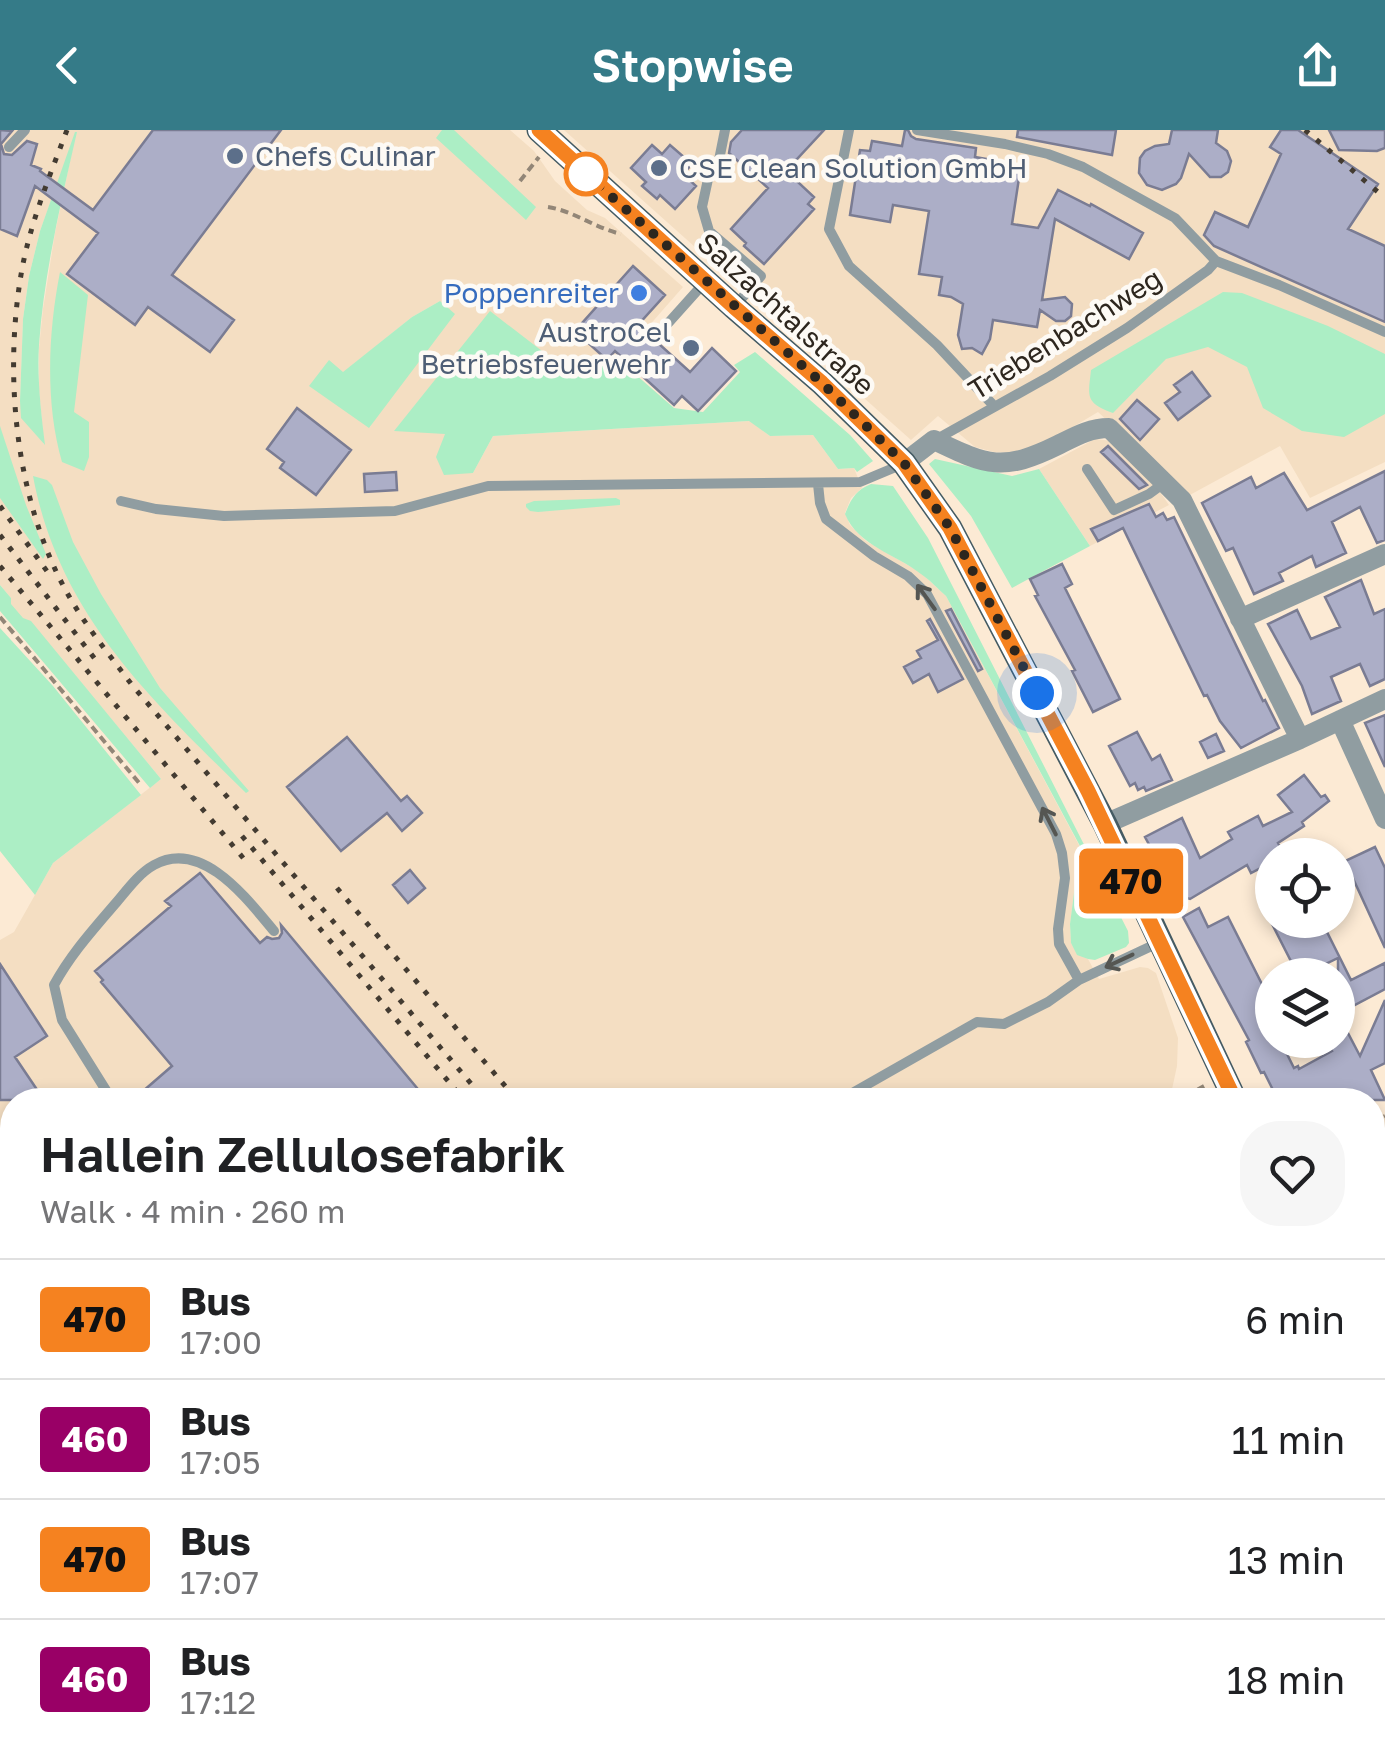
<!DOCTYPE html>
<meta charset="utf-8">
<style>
:root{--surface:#fff;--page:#f6f6f6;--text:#202124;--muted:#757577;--line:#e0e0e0;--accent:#357b88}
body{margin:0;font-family:"Golos Text",sans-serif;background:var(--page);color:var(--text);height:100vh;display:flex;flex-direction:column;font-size:38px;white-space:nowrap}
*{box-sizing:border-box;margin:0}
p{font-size:32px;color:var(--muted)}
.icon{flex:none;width:55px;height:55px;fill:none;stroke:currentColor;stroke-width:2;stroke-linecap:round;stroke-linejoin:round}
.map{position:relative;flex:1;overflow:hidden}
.side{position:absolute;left:0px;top:958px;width:1385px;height:672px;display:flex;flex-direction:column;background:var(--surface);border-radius:40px 40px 0 0;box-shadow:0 5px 15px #0003}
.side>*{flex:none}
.badge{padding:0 20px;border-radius:8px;font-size:35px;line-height:65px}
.tools{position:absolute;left:1255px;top:708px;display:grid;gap:20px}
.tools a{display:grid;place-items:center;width:100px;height:100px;border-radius:50%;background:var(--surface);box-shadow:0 5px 15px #0003;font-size:50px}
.you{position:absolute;width:50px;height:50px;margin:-25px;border:8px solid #fff;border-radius:50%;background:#1a73e8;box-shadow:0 0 0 15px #1a73e833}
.map>.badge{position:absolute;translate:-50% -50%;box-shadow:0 0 0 5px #fff}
.round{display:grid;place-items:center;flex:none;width:105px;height:105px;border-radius:40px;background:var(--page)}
.summary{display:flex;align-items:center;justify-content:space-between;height:170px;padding:0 40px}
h1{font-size:48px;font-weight:600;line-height:75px}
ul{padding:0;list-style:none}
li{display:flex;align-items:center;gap:30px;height:120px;padding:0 40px;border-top:2px solid var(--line)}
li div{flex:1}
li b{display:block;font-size:38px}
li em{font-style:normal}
li .badge{min-width:110px;font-weight:700;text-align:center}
header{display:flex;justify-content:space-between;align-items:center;height:130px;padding:0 40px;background:var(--accent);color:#fff;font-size:45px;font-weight:600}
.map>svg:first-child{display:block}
.built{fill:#f4dec2;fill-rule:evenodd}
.green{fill:#aceec5}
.building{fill:#acaec7;stroke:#7a7c93;stroke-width:2.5}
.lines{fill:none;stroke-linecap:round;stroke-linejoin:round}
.path{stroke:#928677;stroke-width:4;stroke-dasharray:8 5;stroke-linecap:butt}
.lane{stroke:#909da1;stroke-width:10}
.street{stroke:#909da1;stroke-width:20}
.secondary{stroke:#64767d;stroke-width:25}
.primary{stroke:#455b63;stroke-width:25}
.rail{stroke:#433b31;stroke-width:5;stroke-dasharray:5 10;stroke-linecap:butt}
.oneway{stroke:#555652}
.line-casing{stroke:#fff;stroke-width:22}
.line{stroke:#f58220;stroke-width:15}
.walk{stroke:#2d261e;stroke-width:10;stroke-dasharray:0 18}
.service-dot{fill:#5c6f8a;stroke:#fdfaf5;stroke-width:4}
.stop-dot{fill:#fff;stroke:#f58220;stroke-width:5}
.shop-dot{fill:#3f7fe0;stroke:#fdfaf5;stroke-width:4}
.labels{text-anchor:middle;stroke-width:9;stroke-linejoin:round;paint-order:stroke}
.service-label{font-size:28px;fill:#4e5e75;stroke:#fdfaf5;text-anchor:start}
.shop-label{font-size:28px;fill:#366cbe;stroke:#fdfaf5;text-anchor:end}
.street-label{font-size:28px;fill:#2d261e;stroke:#fdfaf5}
</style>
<header><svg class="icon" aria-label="back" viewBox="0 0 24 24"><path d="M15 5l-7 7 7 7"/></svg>Stopwise<svg class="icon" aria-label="share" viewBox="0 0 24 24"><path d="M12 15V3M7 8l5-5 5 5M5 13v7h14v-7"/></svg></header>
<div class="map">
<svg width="1385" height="1628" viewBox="0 0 1385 1628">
<rect width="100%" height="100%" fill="#fcead4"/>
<path class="built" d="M0 0H510L534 21 555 51 587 80 605 88 683 157 619 230 600 231 570 238 542 221 446 304 473 343 493 306 750 291 770 306 813 305 838 339 854 338 862 358 851 368 845 383 850 395 866 411 920 442 946 466 1080 717 1070 794 1071 813 1077 824 1088 829 1099 849 1140 837 1148 838 1156 843 1178 908 1177 936 1171 964 1166 970H12V1140L0 1123V810L14 802 53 733 161 649 31 492 23 489 10 474 11 468 0 455ZM76 2 55 103 43 179 39 218V260L44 314 20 271 23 189 29 146 40 101ZM440 171 370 297 343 243 412 187Z
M564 0H1385V332L1310 368 1280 316 1188 366 1098 282 1036 319 1014 323 994 322 975 317 938 286 911 310Z
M1095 309 1112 311 1153 352 1169 375 1090 416 1039 339Z
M1385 988V1208L1372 1183 1373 995Z
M1372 1292 1385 1316V1396L1373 1400Z
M1385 1425V1576L1373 1582V1426Z
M948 1618H1076L1086 1628H956Z"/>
<path class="green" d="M442 0H454L536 77 526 90 436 8Z
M75 2H77C61 72 44 143 39 215 37 249 41 282 45 315L21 288 20 271 23 189 29 146 40 101Z
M60 142 88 165 74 282 89 292V327L84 341 62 332C45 273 48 203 60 142Z
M1223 162 1242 163 1328 196 1385 224V284L1344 307 1302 301 1263 278 1247 237 1208 217 1166 229 1113 283C1085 273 1088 267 1091 240Z
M440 171 455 184 369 298 309 256 329 230 343 242 412 187Z
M490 181 542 221 570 238 619 230 674 278 703 282 740 242 734 235 755 222 850 305 873 331 857 342 854 338 838 339 813 305 770 306 749 291 493 306 473 343 444 345 436 327 445 304 394 301Z
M0 296 26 375 46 424 43 429 0 368Z
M935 329 1012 346 1039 339 1090 416 1012 458 971 386 929 334Z
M33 346 47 350 52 355 73 412 101 464 160 558 249 661 246 663C151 569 59 485 33 346Z
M871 354 893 356 928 408 1128 801 1129 813 1126 817 1095 830 1088 829 1077 825 1071 813 1070 794 1080 716 946 466C938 459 930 450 921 444 896 424 858 416 845 384 851 369 856 360 871 354Z
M616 368 620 370V375L538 382 530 381 526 377V374L534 371Z
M0 455 11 468V474L23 488 31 491 161 649 150 658 0 481Z
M0 498 53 556 141 665 53 733 35 765 0 721Z
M182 1618H935L943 1628H190Z"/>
<path class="building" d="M0 0 12 1 1 14 4 24 12 25 27 11 37 14 31 35 41 39 40 41 93 80 153 0H281L172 145 234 190 210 222 148 177 135 195 67 144 98 103 35 56 17 106 0 99Z
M742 0H824L786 41 814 67 808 74 814 79 764 134 744 116 746 113 731 99 768 58 729 23 731 12Z
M905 0H908L911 6 916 9 976 18 975 27 1021 35 1012 94 1038 98 1058 60 1090 76 1091 74 1143 103 1129 129 1055 89 1042 170 1065 167 1072 174 1071 186 1065 191H1056L1040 180 1037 197 993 190 990 209 982 224 972 218 962 219 958 205 963 174 951 167 939 165 942 147 919 144 929 81 893 75 890 92 850 85 860 20 870 21 872 11 902 16Z
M1018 0H1116L1112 25 1017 7Z
M1172 0H1218L1216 13 1227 21 1231 31 1228 42 1221 47H1210L1189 24 1181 48 1176 54 1162 60 1147 55 1139 43 1140 28 1145 21 1155 16 1169 14Z
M1281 0H1298L1378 54 1348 99 1385 116V192L1214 116 1204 105 1215 82 1248 97 1281 24 1270 17Z
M1329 0H1385V18L1377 21 1339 20Z
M652 15 662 24 670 15 692 34 683 44 696 56 675 79 660 65 657 69 642 56 646 52 631 38Z
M633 136 665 165 638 195 690 242 712 218 736 241 698 281 682 266 674 275 615 221 607 230 575 201Z
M1192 242 1210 266 1178 290 1165 273 1180 262 1174 255Z
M1137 270 1159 289 1140 310 1120 289Z
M297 278 351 320 316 365 280 338 284 332 267 319Z
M1108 316 1147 355 1139 359 1101 322Z
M1385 341V410L1377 413 1360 377 1332 392 1346 423 1316 437 1312 426 1279 443 1283 451 1254 464 1233 418 1226 421 1202 373 1251 347 1256 358 1284 343 1307 380Z
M396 342 397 360 365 362 364 344Z
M1149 374 1156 387 1163 383 1167 390 1174 387 1263 571 1265 570 1279 598 1241 618 1220 591 1207 565 1204 566 1123 398 1098 411 1091 399Z
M1062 434 1072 454 1065 458 1120 569 1093 582 1072 541 1075 540 1035 466 1038 465 1030 449Z
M1361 450 1374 484 1385 479V549L1370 556 1360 534 1331 547 1341 571 1312 584 1302 556 1268 494 1297 480 1311 509 1340 497 1325 467Z
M951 479 982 539 978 541 946 481Z
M930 489 963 549 938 562 929 544 913 553 904 537 921 528 917 521 938 510 927 491Z
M1385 585V637L1365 593Z
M1137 602 1152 630 1160 625 1172 650 1146 661 1144 657 1138 660 1135 653 1130 656 1109 616Z
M1216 604 1224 621 1208 628 1200 612Z
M347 607 401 671 407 666 422 683 402 701 387 683 341 721 287 657Z
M1304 645 1321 667 1325 665 1329 671 1302 692 1304 696 1278 713 1285 725H1272V732L1251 743 1247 735 1190 769 1180 766 1182 757 1170 753 1145 707 1182 688 1200 728 1232 709 1228 702 1258 686 1263 696 1292 682 1278 665Z
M1375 717 1385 738V818L1345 731Z
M410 740 425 758 408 773 393 755Z
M200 743 260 813 267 807 272 809 279 808 282 803 281 795 427 970H148L142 962 172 936 101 852 103 850 95 841 171 776 165 771Z
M1199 778 1208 797 1228 787 1272 874V910H1280L1294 938 1298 936 1299 939 1332 921 1326 910H1338V828L1303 845H1298L1270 790H1321L1351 850 1385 833V859L1338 884 1360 926 1385 870V933L1371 940 1385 970H1278L1264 942 1261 943 1246 912 1249 910 1183 787Z
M0 834 47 906 15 927 44 970H0Z"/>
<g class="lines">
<path class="path" d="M520 51 539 27
M548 77C574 81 595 98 621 104
M0 487 140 654
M1199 970 1195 961 1204 956
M1372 992 1385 986
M0 1294 12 1282
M0 1392 12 1415
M0 1487 12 1480
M0 1550 12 1563
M80 1618 72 1619 85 1628
M112 1618 120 1628
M940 1618 947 1628"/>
<path class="lane" d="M725 0 719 30 710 40 702 77 709 101 761 146 735 176
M849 0 829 99 849 136 937 215 994 276
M917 0 1005 14 1048 24 1083 37 1175 88 1216 131 1279 155 1385 202
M9 17 25 0
M662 200 705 152
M935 310 1050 246 1127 198 1208 140 1216 131
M1087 339 1114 380 1149 364 1164 353
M818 354 820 373 826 389 874 426 908 446 927 464 1056 704 1062 723 1065 748 1058 799 1059 814 1079 850
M121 371 156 379 224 386 395 381 488 356 860 352 903 334
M112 970 62 890 54 855C71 824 92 801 115 774 127 760 138 744 154 735 202 708 247 769 274 801
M840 970 977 892 1004 894 1048 872 1079 850 1158 813
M0 1101 12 1121"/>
<path class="street" d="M904 333 934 310C988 336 1003 342 1058 315 1076 306 1090 298 1109 298L1182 370 1300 609
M1240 489 1385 424
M1340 590 1385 689
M1105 694 1300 609 1385 569
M0 1241 12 1255
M0 1331 12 1318
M1372 1413 1385 1412
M2 1628 12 1616"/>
<path class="secondary" d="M0 1173 12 1189"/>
<path class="primary" d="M539 0 734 177 822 253 904 333 950 398 1105 694 1235 970
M1372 1242 1385 1266"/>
<path class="rail" d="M67 0C50 45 31 91 22 139 3 245 15 373 70 468 88 499 111 527 132 555L485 970
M1305 0 1385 68
M0 376 49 444
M0 405 98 533
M0 436 244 729
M242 706 464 970
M337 758 517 970
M995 1618 1003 1628
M1113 1618 1119 1628"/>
</g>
<defs><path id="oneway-shaft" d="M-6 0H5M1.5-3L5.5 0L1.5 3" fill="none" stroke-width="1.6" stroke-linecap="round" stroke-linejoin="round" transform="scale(2.5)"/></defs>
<g class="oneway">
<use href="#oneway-shaft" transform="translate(926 467) rotate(-126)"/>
<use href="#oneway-shaft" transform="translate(1049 691) rotate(-117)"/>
<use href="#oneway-shaft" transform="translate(1119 831) rotate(155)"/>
</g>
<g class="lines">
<defs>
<path id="line" d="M539 0 734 177 822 253 904 333 950 398 1088 661 1235 970"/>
</defs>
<use href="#line" class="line-casing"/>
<use href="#line" class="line"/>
<path class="walk" d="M586 44 822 253 904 333 950 398 1037 563"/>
</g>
<g class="service-dot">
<circle cx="235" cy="26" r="10"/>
<circle cx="659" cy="38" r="10"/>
<circle cx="691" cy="218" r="10"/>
</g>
<circle class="stop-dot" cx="586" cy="44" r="20"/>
<circle class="shop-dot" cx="639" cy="163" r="10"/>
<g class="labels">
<g class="service-label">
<text x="255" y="36">Chefs Culinar</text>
<text x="679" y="48">CSE Clean Solution GmbH</text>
<text x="671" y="212" text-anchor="end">AustroCel<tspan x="671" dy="32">Betriebsfeuerwehr</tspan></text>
</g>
<g class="shop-label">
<text x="619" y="173">Poppenreiter</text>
</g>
<g class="street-label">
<text transform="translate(786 184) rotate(42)" y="10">Salzachtalstraße</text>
<text transform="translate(1065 204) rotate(-32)" y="10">Triebenbachweg</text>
</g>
</g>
</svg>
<div class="tools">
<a><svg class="icon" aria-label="locate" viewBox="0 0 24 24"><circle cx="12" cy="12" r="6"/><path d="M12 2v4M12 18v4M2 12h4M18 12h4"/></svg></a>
<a><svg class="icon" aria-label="layers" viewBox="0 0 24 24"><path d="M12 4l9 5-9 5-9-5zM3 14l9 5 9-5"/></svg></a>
</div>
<div class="you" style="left:1037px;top:563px"></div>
<b class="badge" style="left:1131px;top:751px;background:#f58220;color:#111">470</b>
<section class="side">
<div class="summary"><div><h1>Hallein Zellulosefabrik</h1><p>Walk · 4 min · 260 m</p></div><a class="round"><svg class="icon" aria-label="heart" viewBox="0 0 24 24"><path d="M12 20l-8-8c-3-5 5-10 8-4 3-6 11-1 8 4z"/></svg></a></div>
<ul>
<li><span class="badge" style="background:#f58220;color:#111">470</span><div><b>Bus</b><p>17:00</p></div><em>6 min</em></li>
<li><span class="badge" style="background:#906;color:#fff">460</span><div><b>Bus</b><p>17:05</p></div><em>11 min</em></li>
<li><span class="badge" style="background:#f58220;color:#111">470</span><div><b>Bus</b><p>17:07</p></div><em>13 min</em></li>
<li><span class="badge" style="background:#906;color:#fff">460</span><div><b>Bus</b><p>17:12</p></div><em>18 min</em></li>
</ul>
</section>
</div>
